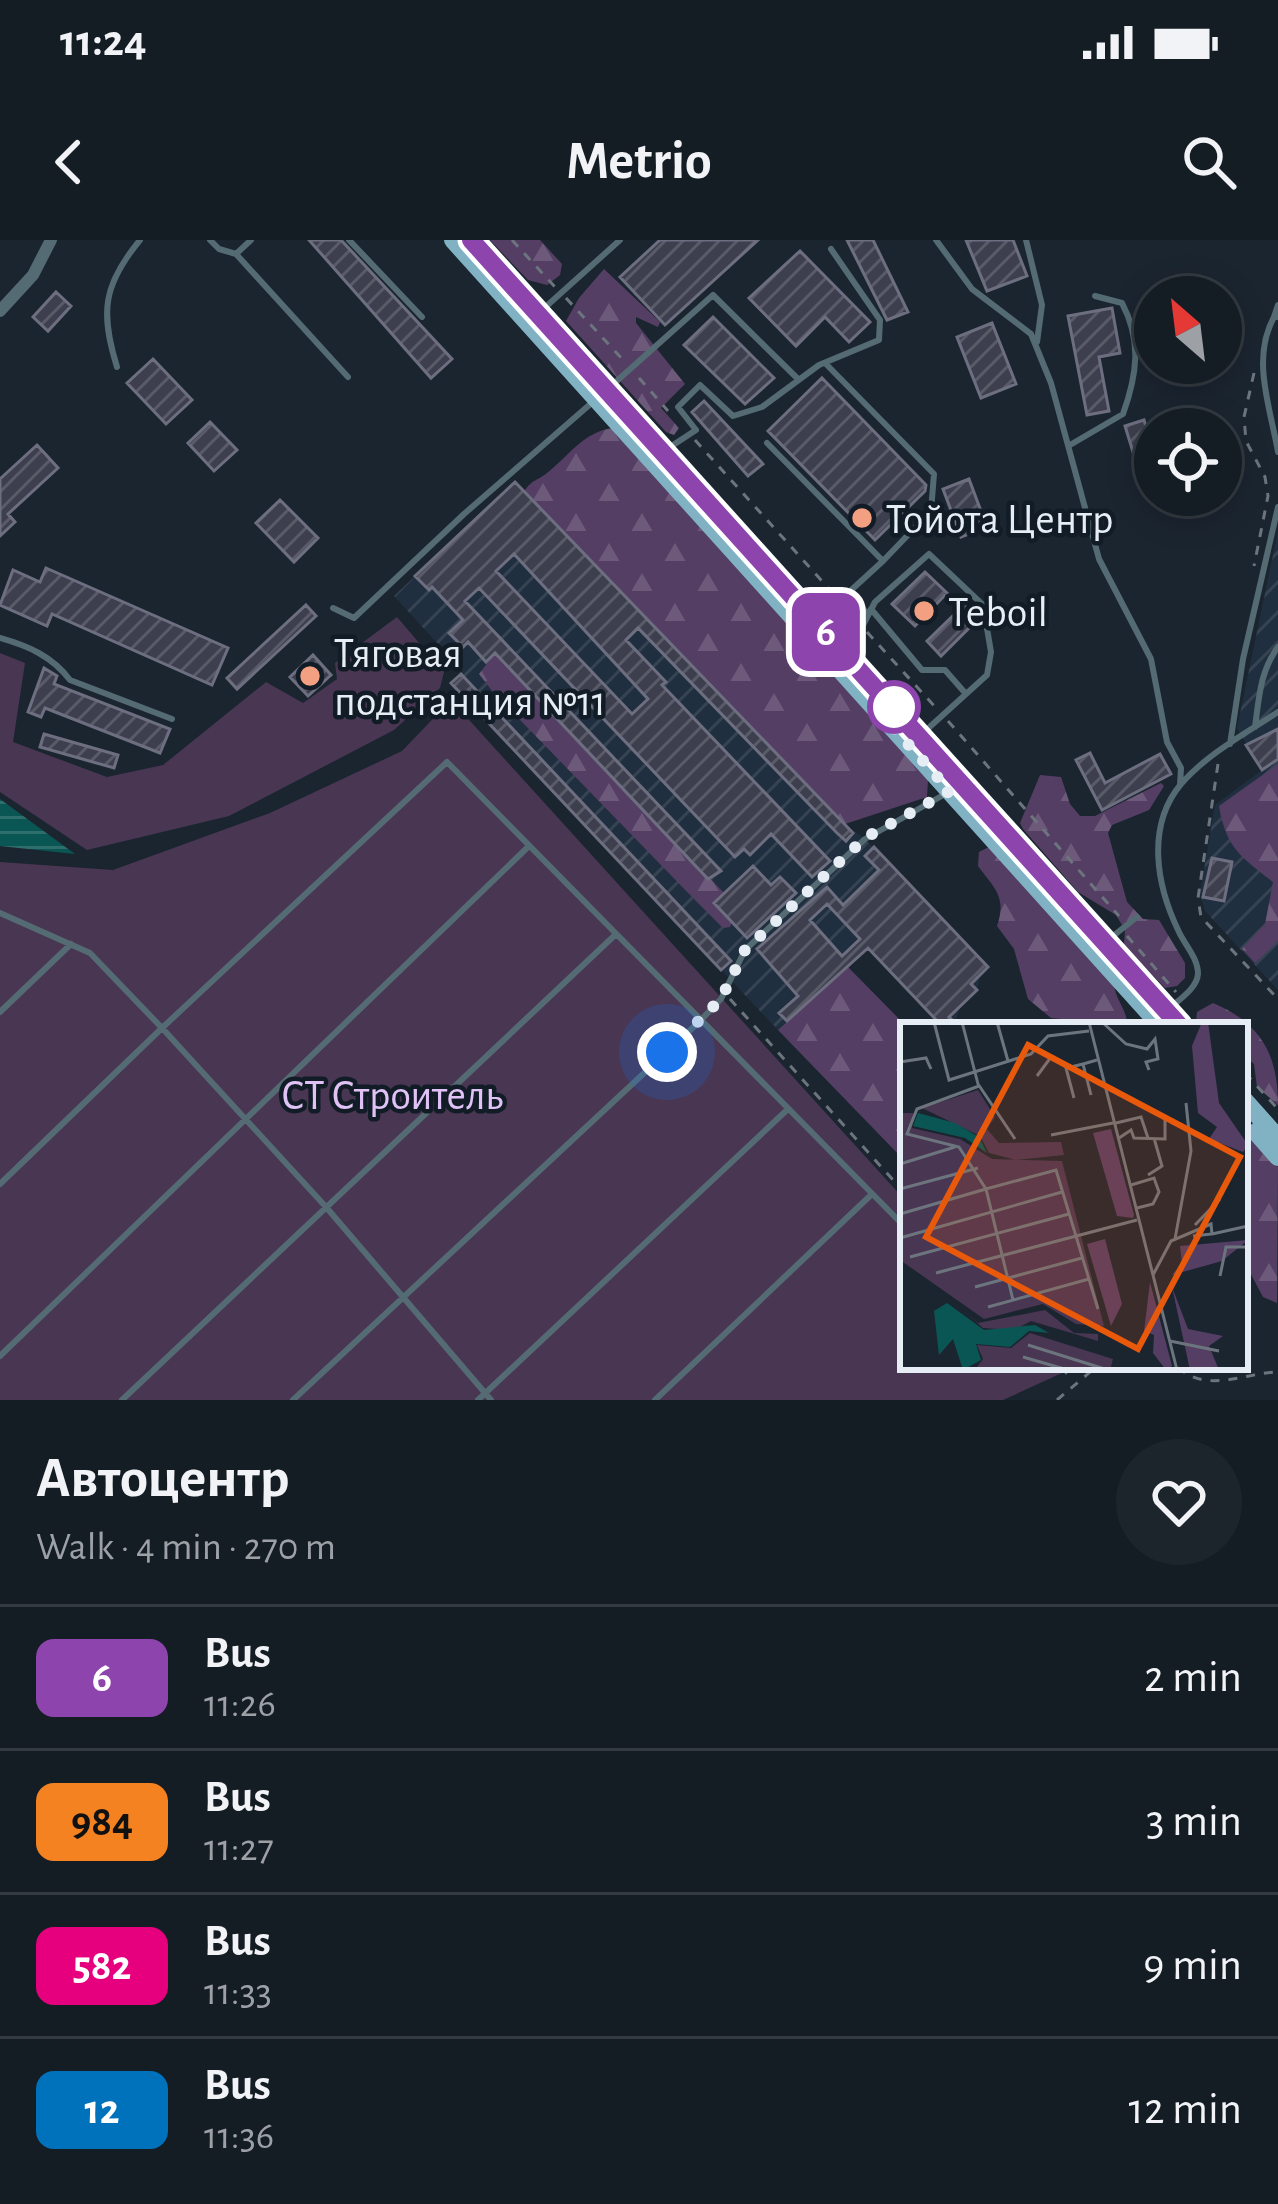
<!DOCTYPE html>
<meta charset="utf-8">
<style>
:root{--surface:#141c24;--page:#1d252c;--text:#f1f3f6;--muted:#9da1a6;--line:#333a41}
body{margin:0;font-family:"Alegreya Sans",sans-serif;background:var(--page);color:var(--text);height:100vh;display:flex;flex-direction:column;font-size:45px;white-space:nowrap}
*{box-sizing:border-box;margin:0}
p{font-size:39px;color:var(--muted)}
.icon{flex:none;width:66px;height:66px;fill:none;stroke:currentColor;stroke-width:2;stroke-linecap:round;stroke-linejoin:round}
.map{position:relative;height:1160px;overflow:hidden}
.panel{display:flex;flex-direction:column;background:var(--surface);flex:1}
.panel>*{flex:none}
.badge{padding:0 24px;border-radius:18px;font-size:42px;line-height:78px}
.needle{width:78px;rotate:332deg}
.buttons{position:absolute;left:1134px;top:36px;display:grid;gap:24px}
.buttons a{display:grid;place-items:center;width:108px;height:108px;border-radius:50%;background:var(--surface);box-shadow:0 6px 30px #0003,0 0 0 3px var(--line);font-size:60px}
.you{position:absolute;width:60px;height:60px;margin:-30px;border:9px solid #fff;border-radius:50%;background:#1a73e8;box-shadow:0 0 0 18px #1a73e833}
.map>.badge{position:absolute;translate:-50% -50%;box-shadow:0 0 0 6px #fff}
.round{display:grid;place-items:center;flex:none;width:126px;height:126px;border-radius:63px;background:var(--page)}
.overview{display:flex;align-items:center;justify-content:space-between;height:204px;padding:0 36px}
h1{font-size:57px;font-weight:700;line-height:90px}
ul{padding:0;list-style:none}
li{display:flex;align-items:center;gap:36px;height:144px;padding:0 36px;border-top:3px solid var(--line)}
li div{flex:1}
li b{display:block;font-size:45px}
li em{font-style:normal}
li .badge{min-width:132px;font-weight:700;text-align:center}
.status{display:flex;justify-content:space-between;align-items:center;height:84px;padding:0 60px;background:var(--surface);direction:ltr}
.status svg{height:33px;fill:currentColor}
header{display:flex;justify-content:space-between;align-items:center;height:156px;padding:0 36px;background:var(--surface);font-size:54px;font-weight:700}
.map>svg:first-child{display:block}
.industrial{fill:url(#industrial-furrows)}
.green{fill:#483653}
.forest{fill:url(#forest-firs)}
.water{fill:url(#water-rules)}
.building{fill:url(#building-hatch);stroke:#6d6f80;stroke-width:3;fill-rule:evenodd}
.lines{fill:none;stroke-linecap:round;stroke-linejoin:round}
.path{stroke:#6c757e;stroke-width:3;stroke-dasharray:9 9;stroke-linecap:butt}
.lane{stroke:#546b73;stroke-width:6}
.street{stroke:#546b73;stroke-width:12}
.primary{stroke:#81b2c3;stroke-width:18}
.line-casing{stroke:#fff;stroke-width:27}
.line{stroke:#8e44ad;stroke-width:18}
.walk{stroke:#e6edf4;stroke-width:12;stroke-dasharray:0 21.6}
.poi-dot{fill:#f2a081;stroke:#121c26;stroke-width:4.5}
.stop-dot{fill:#fff;stroke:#8e44ad;stroke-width:6}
.labels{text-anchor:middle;stroke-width:9;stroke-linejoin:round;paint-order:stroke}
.poi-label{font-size:42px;fill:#e6edf4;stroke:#121c26;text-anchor:start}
.park-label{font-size:42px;fill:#e0c2f6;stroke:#121c26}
.inset-road{fill:none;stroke:#6c757e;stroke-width:3}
.view{fill:#e8590c;fill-opacity:0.15;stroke:#e8590c;stroke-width:6}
.inset-edge{fill:none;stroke:#e6edf4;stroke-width:6}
</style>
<div class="status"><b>11:24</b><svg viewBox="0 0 49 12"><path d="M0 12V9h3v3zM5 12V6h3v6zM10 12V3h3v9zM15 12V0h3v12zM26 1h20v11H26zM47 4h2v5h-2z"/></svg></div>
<header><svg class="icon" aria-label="back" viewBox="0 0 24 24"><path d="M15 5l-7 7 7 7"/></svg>Metrio<svg class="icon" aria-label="search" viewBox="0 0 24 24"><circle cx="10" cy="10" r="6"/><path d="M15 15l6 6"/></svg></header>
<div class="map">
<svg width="1278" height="1160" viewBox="0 0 1278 1160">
<defs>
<pattern id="industrial-furrows" width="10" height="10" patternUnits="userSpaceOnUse" patternTransform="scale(3)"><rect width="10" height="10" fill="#202f3f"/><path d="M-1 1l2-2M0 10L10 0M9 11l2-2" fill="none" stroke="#364352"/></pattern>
<pattern id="forest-firs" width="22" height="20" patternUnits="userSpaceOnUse" patternTransform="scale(3)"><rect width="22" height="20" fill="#553e64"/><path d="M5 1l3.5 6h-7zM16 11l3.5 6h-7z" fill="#6d5a7b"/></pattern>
<pattern id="water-rules" width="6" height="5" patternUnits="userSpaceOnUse" patternTransform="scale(3)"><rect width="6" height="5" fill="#0a5654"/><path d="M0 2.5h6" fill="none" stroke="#2e6f6d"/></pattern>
<pattern id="building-hatch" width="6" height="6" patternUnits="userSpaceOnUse" patternTransform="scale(3)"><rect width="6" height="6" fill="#3d3f4e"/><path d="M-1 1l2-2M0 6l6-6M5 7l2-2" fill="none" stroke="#595b68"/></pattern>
</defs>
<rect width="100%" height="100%" fill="#1b2530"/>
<path class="industrial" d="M515 242 844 584 865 599 988 727 980 735 977 750 960 767 954 785H941L868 708 778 790 451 443 463 431 394 356Z
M1278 291V750L1205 671 1200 653 1215 565 1262 530 1237 488Z"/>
<path class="green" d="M397 377 444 432 440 448 394 490 229 576 87 610 0 552V413L25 423 13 502 107 537 163 525 266 442 303 463 337 439 335 423Z
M451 460 903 958V1127H1056L1062 1133 1003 1160H0V622L113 630 270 573 402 511Z"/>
<path class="forest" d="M490 0H540L562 24 560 35 547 45 528 40Z
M604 29 660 82 658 87 636 77V83L685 144 661 168 679 188 674 195 666 192 566 81 579 58Z
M614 188 928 539 927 557 845 584 524 252C531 240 537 241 547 233 569 216 584 191 614 188Z
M495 413 724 653 715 663 732 682 730 687 723 688 694 659 493 452 479 434Z
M1278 524V701L1255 723 1242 709 1265 684 1273 642C1241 617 1226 608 1219 566Z
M1040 535 1061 537 1070 564 1080 576H1095L1161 543 1164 546 1149 570 1112 585 1108 593 1127 662 1143 679 1159 680 1185 723V738L1177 746 1165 748 1124 705 1125 690 1116 675 1078 652 1023 589 1020 583Z
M989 607 1114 743C1115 761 1127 768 1127 785L1051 778 1028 759 1014 709 997 686C1007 657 995 649 978 626L979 612Z
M848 727 905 785 903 919 778 790Z
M1213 763C1261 783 1278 815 1278 865L1257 847 1254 824 1245 816V785L1196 782 1197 772Z
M1245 890 1278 927 1277 1063 1263 1057 1245 1023Z"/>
<path class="water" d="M0 559 75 614 0 606Z"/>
<path class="building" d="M309 0H341L452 119 431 138Z
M660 0H758L665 85 620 37Z
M847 0H873L908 72 887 80Z
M966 0H1013L1027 36 987 51Z
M800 11 870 82 849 102 825 77 796 106 749 58Z
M56 52 71 66 48 91 33 77Z
M1112 68 1120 113 1099 117 1109 171 1087 175 1068 76Z
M713 77 774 138 745 164 684 105Z
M992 83 1016 144 981 158 957 97Z
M153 119 192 160 166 184 127 143Z
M822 138 926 245 925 251 875 300 768 191Z
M704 161 763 224 748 236 692 172Z
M1144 180 1155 217V244L1144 248 1125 186Z
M210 182 237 210 214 231 188 203Z
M37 205 58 228 8 274 15 282 0 296V239Z
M969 239 987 287 961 297 943 249Z
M515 242 853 593 846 601 837 593 638 388 626 400 666 442 662 445 830 621 812 637 771 594 750 615 744 609 735 617 479 348 465 361 721 631 708 639 495 413 486 422 468 402 463 407 449 393 463 380 432 347 429 350 415 336ZM514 314 648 459 632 474 496 331Z
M280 260 318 298 294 322 256 283Z
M46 328 228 408 212 445 52 374 47 386 0 365 13 330 40 342Z
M925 332 947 353 915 386 892 364Z
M966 363 978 379 941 416 927 401Z
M306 365 316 376 237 449 227 438Z
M313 415 331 435 308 456 290 437Z
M44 428 57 436 54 444 170 489 160 513 45 468 41 477 28 472Z
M461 434 731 721 721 730 451 443Z
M1278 489V519L1262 530 1246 505Z
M44 494 118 515 114 528 40 507Z
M1090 513 1105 543 1160 514 1171 534 1102 570 1076 520Z
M874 607 988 727 971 744 977 750 949 777 957 785H941L868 708 787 781 779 773 798 756 757 709 827 647 843 665 879 630 865 616ZM827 664 860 699 842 716 810 680Z
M1212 618 1232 622 1224 661 1203 657Z
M753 626 771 645 780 637 796 653 747 698 714 663Z"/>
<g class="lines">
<path class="path" d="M512 0 555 47
M566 58 624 121
M1254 133 1244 177 1246 201 1265 237 1268 256 1254 326
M639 138 668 171
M695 200 857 380
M867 392 937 469
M948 481 1119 676
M1218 524 1198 658 1201 677 1278 759
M1127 696 1176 752
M730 759 903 951
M1245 833 1278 869
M1061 1127 1072 1139
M1178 1127C1206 1154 1244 1133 1278 1132
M1057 1160 1096 1127"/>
<path class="lane" d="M210 0 219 9 236 14
M251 0 236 14 348 137
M349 0 422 77
M936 0 972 49 1031 94 1051 143 1099 319 1151 419 1167 502 1181 528 1180 545
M1026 0 1042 65 1037 102
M541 71 620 0
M1274 77 1278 65
M1278 77H1274C1251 119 1270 166 1278 212
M826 124 934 234 931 271 883 321
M117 127C100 72 103 45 140 0
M610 147 713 55 799 140
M767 203 883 321 848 353 868 374
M1070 205 1123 174C1137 135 1142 101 1122 63L1095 56
M664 211 696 190 678 167 700 145 733 176 762 167 819 125 879 100 880 80 831 9
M333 368 354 378 464 274 595 160
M871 369 922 430H945L966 454
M0 398C28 406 52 416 70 440L172 479
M838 400 862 387 875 362 929 314 983 365 991 412 987 435 923 493
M1255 487C1259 458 1260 431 1278 407
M1230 504 1243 419 1278 267
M0 673 90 713 162 788 447 522 903 985
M1108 700 1137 677
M1170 768C1180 759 1197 748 1198 734 1198 718 1185 705 1179 692 1156 645 1146 586 1181 544 1207 514 1246 493 1278 472
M0 772 71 704
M0 944 162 788 326 967 491 1160
M0 1116 529 606
M122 1160 615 695
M293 1160 700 781 721 759 745 710 865 599 947 553
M478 1160 788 869
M655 1160 872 954"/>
<path class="street" d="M0 71 33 35 51 0"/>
<path class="primary" d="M453 0 1160 785
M471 0 1179 785
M1245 861 1278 898
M1256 892 1278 917"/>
</g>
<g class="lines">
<defs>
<path id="line" d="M471 0 1179 785"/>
</defs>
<use href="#line" class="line-casing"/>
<use href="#line" class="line"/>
<path class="walk" d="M667 812 721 759 745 710 865 598 950 551 884 477 894 467"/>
</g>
<g class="poi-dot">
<circle cx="862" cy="278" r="12"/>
<circle cx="924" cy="371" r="12"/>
<circle cx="310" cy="436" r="12"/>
</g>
<circle class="stop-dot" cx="894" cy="467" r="24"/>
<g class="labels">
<g class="poi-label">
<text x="886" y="293">Тойота Центр</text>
<text x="948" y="386">Teboil</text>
<text x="334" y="427">Тяговая<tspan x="334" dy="48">подстанция №11</tspan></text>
</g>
<g class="park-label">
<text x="392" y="869">СТ Строитель</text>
</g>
</g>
<g transform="translate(900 782)">
<rect width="348" height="348" fill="#1b2530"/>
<path d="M78 68 95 95 87 107 99 121 161 120 164 133 116 138 89 131 80 114 22 86ZM0 91H13L12 106 60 117 92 137 162 139 204 304 176 302 143 282 84 297 0 238ZM62 287 78 301 145 288 174 311 198 312V319L131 299 114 308 83 306ZM130 311 213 337 210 348H75L83 337 77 323 111 326Z" fill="#483653"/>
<path d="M302 0H308L319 81 348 123 343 130 309 117 317 105 298 91 292 24ZM211 107 234 193 233 196 217 194 193 111ZM205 217 222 282 211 304 187 222ZM348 218 322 239 272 253 282 241 280 224ZM250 260 272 344 266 348 253 331 254 313 244 309ZM272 265 288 307 323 314 309 324 319 348H290Z" fill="#553e64"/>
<path d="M18 91 55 101 79 115 87 131 65 116 13 104ZM47 281 84 308 135 303 149 311 129 309 110 325 76 322 81 338 63 348 53 317 39 333 34 289Z" fill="#0a5654"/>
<path class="inset-road" d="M34 0 49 58 131 32 148 14 189 9M62 0 78 62 115 117M97 0 108 39M189 0 277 348M202 0 226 22 247 27 255 17 258 37 246 40 249 48M0 40 26 36 31 47M137 54 151 35 166 45M79 64 17 87 7 112 59 125 86 167 156 148 198 287M191 73 183 42 197 38M174 76 166 46 183 42M216 101 241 95 248 116M151 113 213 101M219 116 231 108 234 116 265 117V97M0 142 55 125M248 153 262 144 254 116M231 163 254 156 259 170 253 182 237 186M0 167 78 146M0 192 86 167 113 278M295 203 320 177M312 212 348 204M0 216 162 170M275 217 291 129 286 81M10 235 169 192M36 251 237 198M253 253 271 219 311 202 312 212 293 214M320 254 326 225H348M75 265 182 236M88 285 189 257M270 319 319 329M128 323 208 348M123 335 168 348"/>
<path class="view" d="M128 23 340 135 238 327 26 215Z"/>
<rect width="348" height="348" class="inset-edge"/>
</g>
</svg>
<div class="buttons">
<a><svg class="needle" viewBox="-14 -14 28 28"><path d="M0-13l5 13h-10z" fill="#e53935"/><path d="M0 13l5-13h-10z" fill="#9da1a6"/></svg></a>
<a><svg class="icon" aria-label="locate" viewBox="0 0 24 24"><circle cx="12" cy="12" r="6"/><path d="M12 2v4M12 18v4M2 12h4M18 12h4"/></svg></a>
</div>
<div class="you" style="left:667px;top:812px"></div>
<b class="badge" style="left:826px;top:392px;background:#8e44ad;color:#fff">6</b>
</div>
<section class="panel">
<div class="overview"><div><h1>Автоцентр</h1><p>Walk · 4 min · 270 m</p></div><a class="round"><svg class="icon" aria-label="heart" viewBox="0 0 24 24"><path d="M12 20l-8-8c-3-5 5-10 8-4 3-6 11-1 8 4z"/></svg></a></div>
<ul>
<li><span class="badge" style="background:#8e44ad;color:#fff">6</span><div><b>Bus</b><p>11:26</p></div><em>2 min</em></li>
<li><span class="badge" style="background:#f58220;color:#111">984</span><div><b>Bus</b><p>11:27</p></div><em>3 min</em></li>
<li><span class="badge" style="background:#e6007e;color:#fff">582</span><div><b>Bus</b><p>11:33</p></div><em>9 min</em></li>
<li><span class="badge" style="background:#0072bc;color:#fff">12</span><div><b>Bus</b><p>11:36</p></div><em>12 min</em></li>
</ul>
</section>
